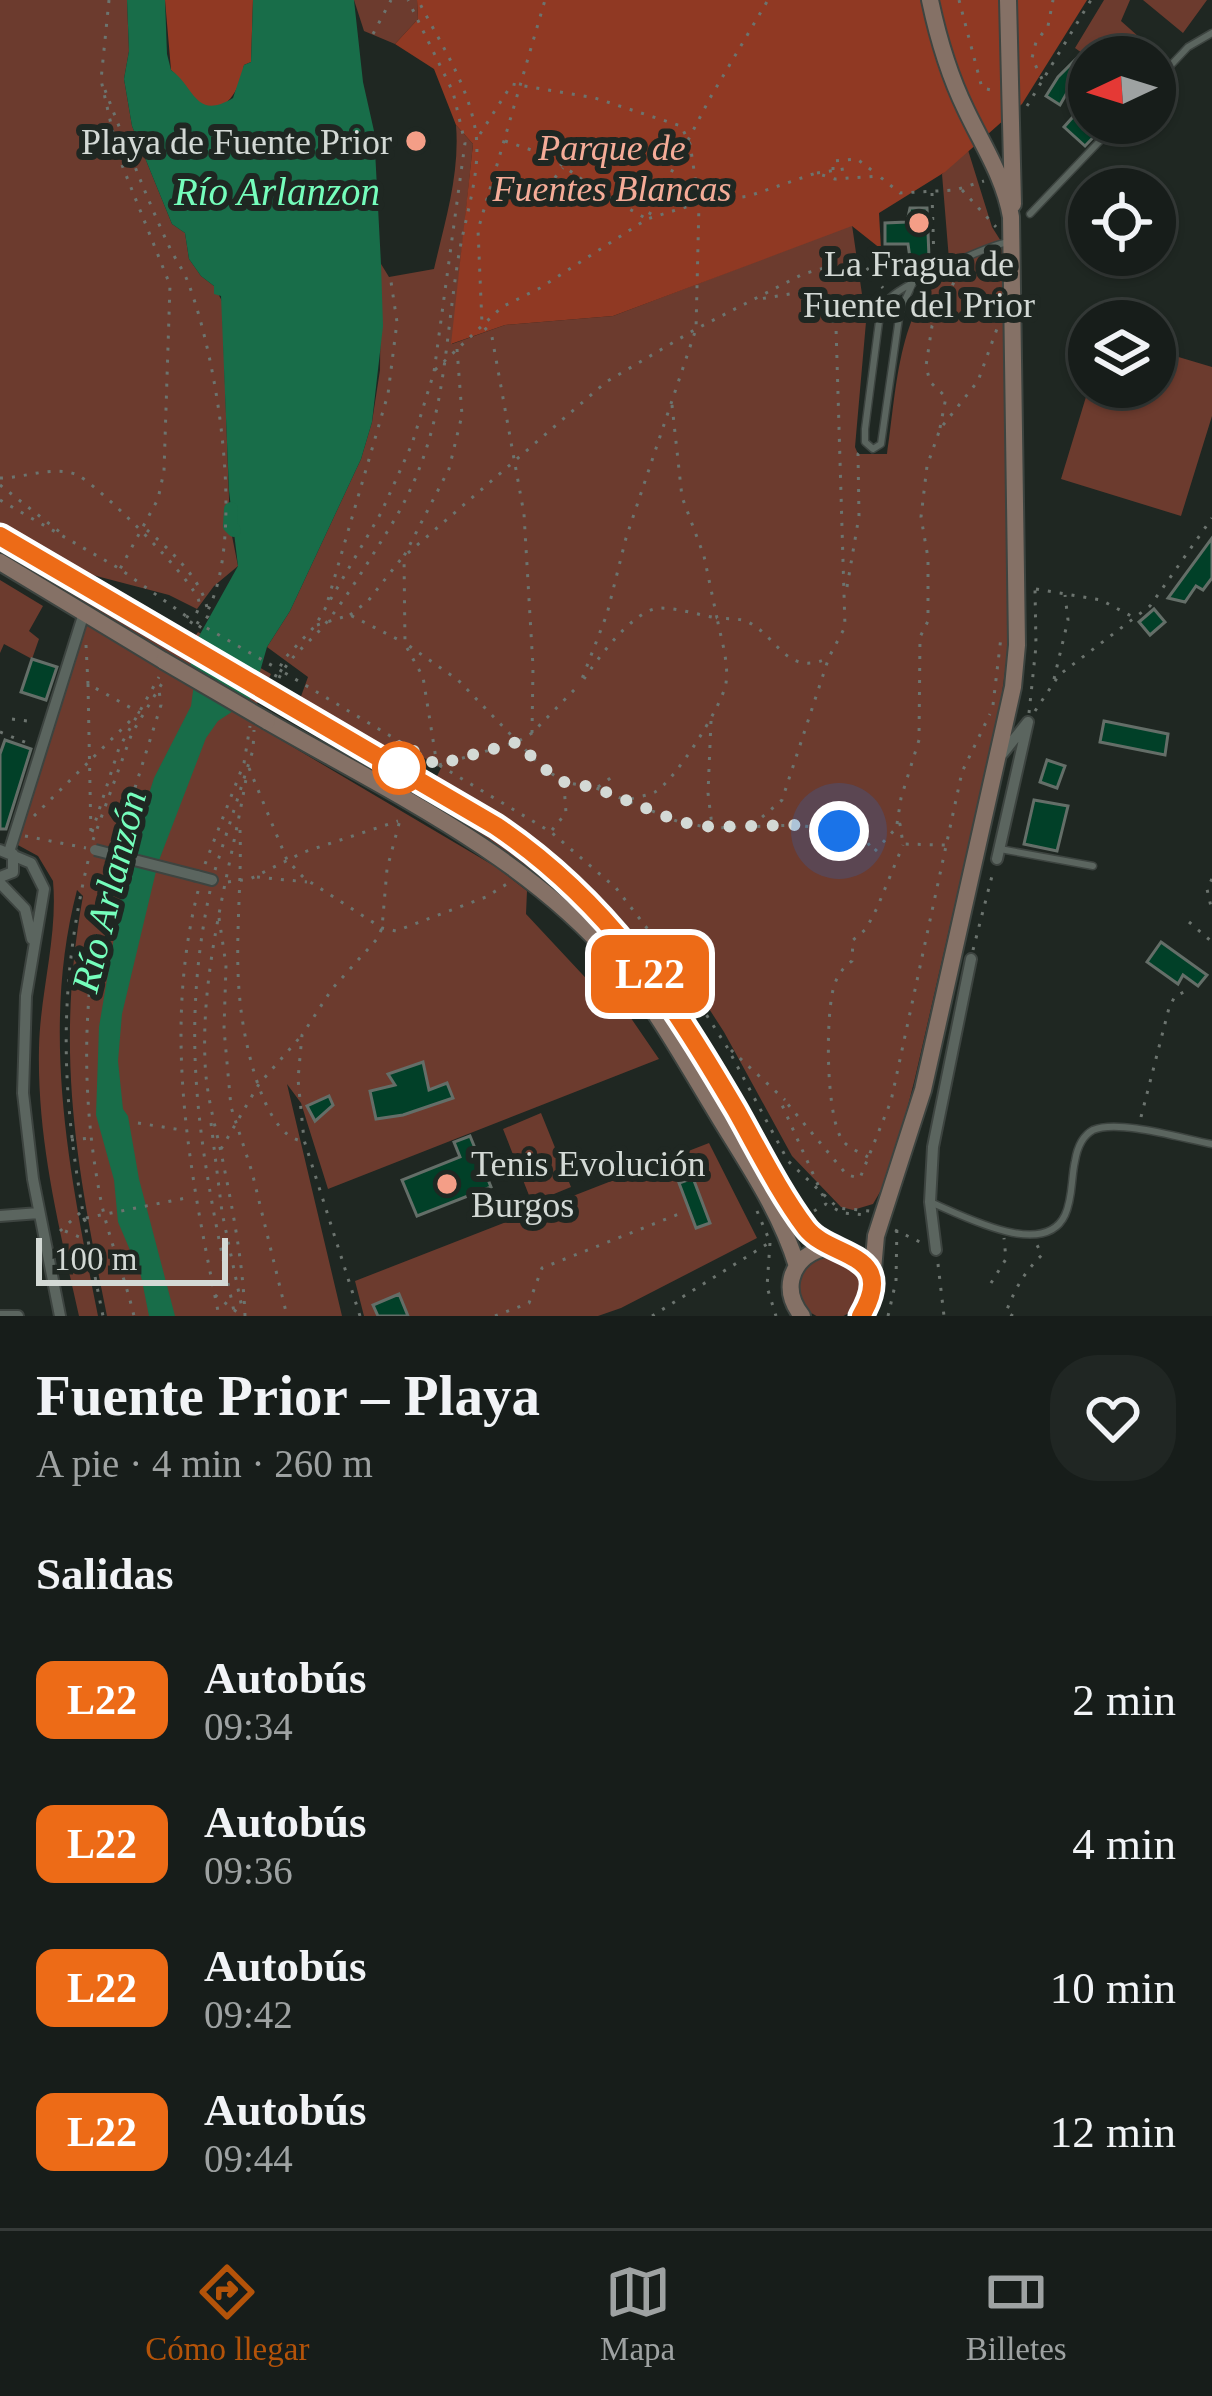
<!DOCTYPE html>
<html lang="es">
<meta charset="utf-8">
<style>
:root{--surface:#171d1a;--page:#202623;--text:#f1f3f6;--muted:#9ea2a2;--line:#363b39;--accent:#b45309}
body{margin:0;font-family:Georgia,serif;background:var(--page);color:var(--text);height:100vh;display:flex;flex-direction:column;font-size:45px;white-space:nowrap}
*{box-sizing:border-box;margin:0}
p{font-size:39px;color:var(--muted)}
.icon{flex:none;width:66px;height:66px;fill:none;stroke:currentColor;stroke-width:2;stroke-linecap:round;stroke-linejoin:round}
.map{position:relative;height:1316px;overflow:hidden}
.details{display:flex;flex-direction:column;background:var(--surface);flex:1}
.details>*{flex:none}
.badge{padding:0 24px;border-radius:18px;font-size:42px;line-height:78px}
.needle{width:78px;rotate:266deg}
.tools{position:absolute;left:1068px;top:36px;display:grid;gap:24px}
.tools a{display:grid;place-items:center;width:108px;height:108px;border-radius:50%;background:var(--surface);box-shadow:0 3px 9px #0004,0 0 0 3px var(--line);font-size:60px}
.scale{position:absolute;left:36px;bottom:30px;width:192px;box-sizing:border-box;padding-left:12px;border:6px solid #d3d9d5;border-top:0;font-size:33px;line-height:42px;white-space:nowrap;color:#d3d9d5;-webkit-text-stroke:9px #1f2722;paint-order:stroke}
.you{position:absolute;width:60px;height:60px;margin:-30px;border:9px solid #fff;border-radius:50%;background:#1a73e8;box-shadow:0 0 0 18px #1a73e833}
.map>.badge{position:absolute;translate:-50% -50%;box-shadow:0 0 0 6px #fff}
h2{padding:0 36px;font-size:45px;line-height:108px}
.round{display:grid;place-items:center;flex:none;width:126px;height:126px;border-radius:48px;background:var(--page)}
.summary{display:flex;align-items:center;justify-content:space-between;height:204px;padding:0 36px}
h1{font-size:57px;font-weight:600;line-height:90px}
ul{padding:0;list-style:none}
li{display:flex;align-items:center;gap:36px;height:144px;padding:0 36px}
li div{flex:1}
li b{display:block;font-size:45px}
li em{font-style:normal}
li .badge{min-width:132px;font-weight:700;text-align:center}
.tab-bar{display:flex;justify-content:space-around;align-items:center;height:168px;border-top:3px solid var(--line);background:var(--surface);font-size:33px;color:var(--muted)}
.tab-bar a{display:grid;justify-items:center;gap:6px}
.tab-bar .current{color:var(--accent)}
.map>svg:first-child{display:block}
.green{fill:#6c3b2e}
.forest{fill:#903923}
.water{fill:#186d49}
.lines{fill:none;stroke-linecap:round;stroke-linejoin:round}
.canal{stroke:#186d49;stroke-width:14}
.building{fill:#014028;stroke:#646e68;stroke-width:3}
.lane-casing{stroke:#3d4440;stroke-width:9}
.street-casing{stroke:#3d4440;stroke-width:14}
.secondary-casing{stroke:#3d4440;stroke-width:20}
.path{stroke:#6c746f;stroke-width:3;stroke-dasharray:3 9;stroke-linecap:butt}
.lane{stroke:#5b655f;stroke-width:6}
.street{stroke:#5b655f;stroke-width:10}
.secondary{stroke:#857166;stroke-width:16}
.street-bridge-casing{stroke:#3d4440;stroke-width:14;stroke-linecap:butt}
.secondary-bridge-casing{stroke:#3d4440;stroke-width:20;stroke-linecap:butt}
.path-bridge{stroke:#6c746f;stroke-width:3;stroke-dasharray:3 9;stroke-linecap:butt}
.street-bridge{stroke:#5b655f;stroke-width:10}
.secondary-bridge{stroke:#857166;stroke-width:16}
.line-casing{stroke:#fff;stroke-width:27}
.line{stroke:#ed6b17;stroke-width:18}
.walk{stroke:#d3d9d5;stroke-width:12;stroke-dasharray:0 21.6}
.poi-dot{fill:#f49e87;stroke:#1f2722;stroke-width:4.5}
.stop-dot{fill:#fff;stroke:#ed6b17;stroke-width:6}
.labels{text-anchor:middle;stroke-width:12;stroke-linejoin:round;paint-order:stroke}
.poi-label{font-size:36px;fill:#d3d9d5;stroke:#1f2722;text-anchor:end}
.park-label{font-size:36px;font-style:italic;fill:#f5ac98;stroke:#1f2722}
.water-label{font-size:39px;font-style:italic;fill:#75febc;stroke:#1f2722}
</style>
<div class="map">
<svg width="1212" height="1316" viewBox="0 0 1212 1316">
<rect width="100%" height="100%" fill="#1f2722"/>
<path class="green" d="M0 0H127L129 51 124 79 132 126 172 224 185 233 189 259 201 276 214 286 222 301 230 526 238 566 214 586 197 609 169 595 85 573 0 528Z
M354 0H417L418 19 395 44 364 31Z
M1104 0H1130L1121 21 1139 37 1121 57 1089 58 1075 48Z
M1143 0H1207L1183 33Z
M456 125 473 144 452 344 505 325 613 316 852 225 866 322 855 447 858 454H887C896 400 897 300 950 272L942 174 968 150 992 227 1004 246 1011 627 1000 708 915 1078 891 1173 873 1204 853 1210 841 1207 792 1156 724 1032 686 973 668 981C605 895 526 834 435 780L441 768 396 741 387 754 299 702 308 677 267 647 290 611 361 459 372 422 380 370 381 264 389 277 434 269C445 221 460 174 456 125Z
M1155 350 1212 367V416L1181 516 1061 479 1089 387H1155Z
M0 547 183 653 198 632 271 674 249 721 496 867 527 891 526 914 596 989H611L659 1059 328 1189 301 1103 287 1084 342 1316H107C76 1164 55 1051 83 896L77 890C40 1032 70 1176 98 1316H79C59 1227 37 1140 39 1048 40 993 58 936 53 881L38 856 16 844V837L87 622 169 673 177 662 0 552Z
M0 580 43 606 29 631 39 639 32 659 4 644 0 653Z
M428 795C485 826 539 862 585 908 670 994 724 1107 785 1209L783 1211 623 958 578 911 524 866 423 803Z
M541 1113 571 1187 532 1203 503 1129Z
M709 1143 757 1238 621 1308 598 1316H364L355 1281Z
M798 1287a32 32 0 1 1 64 0a32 32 0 1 1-64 0Z"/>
<path class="forest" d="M165 0H253L251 62 244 65C241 86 226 121 198 102 185 94 183 79 171 70Z
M417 0H1087L1022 104 945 172 879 213 881 249 852 226 613 316 505 325 451 344 473 144 456 125 434 69 395 44 418 19Z"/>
<path class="water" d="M127 0H165L167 54 171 70C195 87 195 121 233 98L244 65 251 62 253 0H354L363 82 374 131 381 264 383 326 372 422 361 459 290 611 267 647 259 675 249 689 250 700 218 721 206 738 158 863 122 1014 118 1061 123 1109 128 1116 139 1179 175 1316H149L141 1276 118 1222 114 1180 96 1115 99 1027 121 896 145 806 154 778 191 706 194 684 189 654 238 566 229 491 221 296 214 294V286L201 276 189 259 185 233 172 224 132 126 124 79 129 51Z"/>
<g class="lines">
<path class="canal" d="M231 509 230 526 234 530"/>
</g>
<path class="building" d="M1080 55 1089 63V89L1076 77 1060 105 1046 96 1058 77Z
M1089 99V123H1107L1085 146 1064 127Z
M910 208H927L929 257 910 258 908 244H885V223L907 222Z
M1212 538V578L1203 590 1196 586 1185 602 1168 598Z
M1154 609 1165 622 1150 635 1139 622Z
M32 659 57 667 46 700 21 692Z
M1104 721 1168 734 1165 755 1100 742Z
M5 740 31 749 6 829H0V754Z
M1047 760 1065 766 1057 788 1040 782Z
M1034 800 1068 806 1057 851 1024 844Z
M1161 942 1207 975 1198 986 1183 975 1178 984 1147 962Z
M423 1062 429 1090 447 1083 453 1098 403 1115 376 1119 370 1091 395 1085 388 1074Z
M329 1096 333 1105 315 1121 307 1106Z
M470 1136 491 1187 417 1216 402 1180 460 1157 454 1142Z
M693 1178 710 1223 696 1228 679 1183Z
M399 1294 408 1316H378L373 1305Z"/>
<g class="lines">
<defs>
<path id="lane" d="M1155 82 1188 47 1212 33
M1030 214 1117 123
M912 285 900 311 881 444 873 449 865 442V429L880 314C881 311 888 299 891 297 906 283 989 245 1009 242
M1000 849 1093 866
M930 1202C962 1215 1044 1260 1065 1215 1073 1198 1071 1178 1075 1161 1077 1149 1082 1136 1093 1130 1119 1119 1184 1139 1212 1144"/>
<path id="street" d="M1003 753 1028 722
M0 850 31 863 44 889 26 996 23 1093 33 1179 60 1316
M9 852 84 613
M997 859 1028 722
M197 876 212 880
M0 877 13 872V854
M0 883 25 909 32 939
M0 1216 39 1213
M936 1250 930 1202 933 1147 971 959
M0 1316H18"/>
<path id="secondary" d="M1008 0 1013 204
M0 536 176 639
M0 562 164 661
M280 699C395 766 523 825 613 925 691 1012 738 1123 800 1220L828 1248
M267 721C387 790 522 853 614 959 655 1005 684 1060 716 1112 746 1162 780 1210 797 1266
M802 1316C760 1263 846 1214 870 1278
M861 1316 871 1292 876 1236 923 1090 1013 687 1017 645 1011 217C1004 177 983 146 966 110 949 75 938 38 930 0"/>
</defs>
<use href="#lane" class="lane-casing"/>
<use href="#street" class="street-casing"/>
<use href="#secondary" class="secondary-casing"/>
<path class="path" d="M109 0 101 80 118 155 170 285 164 471 158 499 120 569
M959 0 982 88 996 91
M373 34 391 0
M1042 79 1032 58 1036 42 1048 26 1053 0
M105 90C125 142 145 194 168 244 174 258 184 270 189 285 218 362 245 536 208 610
M1027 106 1091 0
M480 134 512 84 595 98 681 126 690 144 699 203 696 329 626 538 607 614 580 684
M505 141 549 156 601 193 647 219 710 98 768 0
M833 170V161L857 159 878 175
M817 173 844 169
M547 187 563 168
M962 190 996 227
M932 193 934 262
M457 349 462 415 449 469 404 556 405 643 458 680 542 767 564 782 596 788 679 822 712 828 797 825 839 831 857 827 874 852 900 824 903 844 945 845
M435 370 502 307 540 288 647 219 699 203 749 196 816 173 835 179 879 176 900 193 955 190 984 181
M672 405 682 497 704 556 717 618C726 619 740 618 748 622 778 637 786 676 826 659
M940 428 946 397 930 382 926 366 932 326 961 268
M0 478C24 478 52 466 75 474 94 480 198 584 199 602 200 611 192 620 188 628
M0 485 61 533
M0 500 120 569 186 616
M147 530C170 550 207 583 208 616L196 632
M408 553 606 382 696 329 803 274 838 264 866 267 883 288
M847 587 859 516 858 454 862 449
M1036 589 1101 600 1133 617
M328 600 388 394 397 322 390 275
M350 615 368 601 401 559
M317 625 350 615 401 641
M86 645 88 684 140 713
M407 648 423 677 437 765 433 771
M285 673 551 832 616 888 670 958 727 1047 788 1161 838 1208 870 1211
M275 677 284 659 315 626 381 513 412 444 434 372 465 143 453 92 408 0
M279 678C290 655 310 643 326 623 348 596 368 562 387 532 446 439 442 363 458 260 464 220 481 175 476 134 469 85 440 43 418 0
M584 679C598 658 634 609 660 608 678 608 699 615 717 618 721 639 729 662 726 683 723 705 674 782 655 792 647 796 636 797 627 800
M1054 679 1068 620 1065 595
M88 684 91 838
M993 705 1001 637
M1035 711 1059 675 1150 606 1212 518
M1029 713 1036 646 1035 589
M12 719 35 722
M711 721 708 793 712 826
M0 732 32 745
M532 733 533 667 524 514 492 337 482 324 478 230 545 0
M439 765 517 742 532 733 578 686
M249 768 287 860 304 878 382 928 396 931 486 897 510 882
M598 787 612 777
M34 816 134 717
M897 824 901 798 919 740 920 637 928 621V558L921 517 927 466 940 429 978 381 998 326
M753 825 782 800 829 657 845 627 836 327 827 310 809 291 759 299
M240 830C242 886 234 945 240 1001 243 1036 262 1135 302 1141
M552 830 566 813 564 785
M92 832 119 748 159 677
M25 836 86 848
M93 840 132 733 164 680
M117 845 161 705 159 690
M88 861C48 1031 69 1150 103 1316
M112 864C82 975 79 1089 101 1201 109 1240 125 1277 134 1316
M205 864 244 763 250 726
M215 870 253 750 254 730
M257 877 307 882
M1212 879 1207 889 1212 911
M228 882 250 879 304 852 398 821
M198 891C162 1034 190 1174 219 1316
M210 891C177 1045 203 1166 235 1316
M219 918 226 965 224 1029 231 1107 252 1172 287 1316
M1189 922 1212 942
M973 950 993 872
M613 983 633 1009
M731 1050 785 1100
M1141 1117 1169 1008 1175 996 1184 992
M138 1123 182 1130
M211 1123 222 1212 242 1308
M71 1140 91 1138
M221 1149 259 1084 302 1035
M868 1157C861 1153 849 1148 844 1142 825 1122 825 1008 835 983 839 973 844 967 852 961L853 940 866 929 877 908 903 845
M823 1196 782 1105 786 1102 847 1175 860 1178 891 1101 962 772 990 714
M757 1211 768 1237
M814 1211 826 1204 843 1213 866 1215
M895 1230 924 1244
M60 1231 81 1212 86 1223
M65 1231 84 1239
M770 1243 767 1287 776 1316
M938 1264 944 1316
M991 1283 1006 1259 1004 1238
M215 1295 242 1316
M245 1316C243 1261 232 1206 221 1152 214 1121 206 1093 205 1061 201 965 230 873 246 779
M360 1316 304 1140 298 1079 302 1035 332 989 377 939 382 928 387 869 400 820
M495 1316 529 1303 542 1268 684 1212
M652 1316 772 1241
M888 1316 896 1281 897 1223
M1013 1316 1006 1312C1015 1289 1024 1272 1042 1255L1037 1245"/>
<use href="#lane" class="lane"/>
<use href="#street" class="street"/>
<use href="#secondary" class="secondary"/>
<defs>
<path id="street-bridge" d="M95 850 197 876"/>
<path id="secondary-bridge" d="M176 639 280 699
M164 661 267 721"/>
</defs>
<use href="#street-bridge" class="street-bridge-casing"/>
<use href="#secondary-bridge" class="secondary-bridge-casing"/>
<path class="path-bridge" d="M186 616 285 673
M86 1218 191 1197"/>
<use href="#street-bridge" class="street-bridge"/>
<use href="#secondary-bridge" class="secondary-bridge"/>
</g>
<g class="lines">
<defs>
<path id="line" d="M0 536 496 826C607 901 669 996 736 1110 758 1149 779 1192 806 1228 830 1259 899 1251 861 1316"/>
</defs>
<use href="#line" class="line-casing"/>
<use href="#line" class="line"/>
<path class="walk" d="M399 768V742L437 765 517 742 542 767 564 782 596 788 680 822 712 827 797 825 839 831"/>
</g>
<g class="poi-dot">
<circle cx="416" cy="141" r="12"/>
<circle cx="919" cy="223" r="12"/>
<circle cx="447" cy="1184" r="12"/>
</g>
<circle class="stop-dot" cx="399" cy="768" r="24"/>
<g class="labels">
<g class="poi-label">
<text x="392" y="154">Playa de Fuente Prior</text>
<text x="919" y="276" text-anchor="middle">La Fragua de<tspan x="919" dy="41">Fuente del Prior</tspan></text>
<text x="471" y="1176" text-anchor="start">Tenis Evolución<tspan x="471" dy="41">Burgos</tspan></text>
</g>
<g class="park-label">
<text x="612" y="160">Parque de<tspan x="612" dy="41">Fuentes Blancas</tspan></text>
</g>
<g class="water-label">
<text x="277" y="205">Río Arlanzon</text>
<text transform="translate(108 891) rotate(-76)" y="14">Río Arlanzón</text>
</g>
</g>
</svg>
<div class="tools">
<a><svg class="needle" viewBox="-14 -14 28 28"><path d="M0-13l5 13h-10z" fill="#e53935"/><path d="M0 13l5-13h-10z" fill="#9ea2a2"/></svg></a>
<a><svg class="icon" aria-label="locate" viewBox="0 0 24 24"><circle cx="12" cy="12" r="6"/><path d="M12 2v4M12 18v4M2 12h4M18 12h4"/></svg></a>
<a><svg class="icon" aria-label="layers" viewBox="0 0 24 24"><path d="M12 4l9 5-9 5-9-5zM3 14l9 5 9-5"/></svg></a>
</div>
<div class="scale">100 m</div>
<div class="you" style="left:839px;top:831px"></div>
<b class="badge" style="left:650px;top:974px;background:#ed6b17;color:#fff">L22</b>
</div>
<section class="details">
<div class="summary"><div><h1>Fuente Prior – Playa</h1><p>A pie · 4 min · 260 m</p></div><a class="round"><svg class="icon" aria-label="heart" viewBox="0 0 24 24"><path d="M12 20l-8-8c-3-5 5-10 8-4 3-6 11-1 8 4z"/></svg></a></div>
<h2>Salidas</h2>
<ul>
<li><span class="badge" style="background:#ed6b17;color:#fff">L22</span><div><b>Autobús</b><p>09:34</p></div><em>2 min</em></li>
<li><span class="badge" style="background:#ed6b17;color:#fff">L22</span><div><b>Autobús</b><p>09:36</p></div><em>4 min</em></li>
<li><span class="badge" style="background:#ed6b17;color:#fff">L22</span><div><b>Autobús</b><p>09:42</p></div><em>10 min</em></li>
<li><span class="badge" style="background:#ed6b17;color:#fff">L22</span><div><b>Autobús</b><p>09:44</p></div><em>12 min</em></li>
</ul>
</section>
<nav class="tab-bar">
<a class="current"><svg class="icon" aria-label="directions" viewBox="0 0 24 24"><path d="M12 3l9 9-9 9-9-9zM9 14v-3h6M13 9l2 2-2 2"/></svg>Cómo llegar</a>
<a><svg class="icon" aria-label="map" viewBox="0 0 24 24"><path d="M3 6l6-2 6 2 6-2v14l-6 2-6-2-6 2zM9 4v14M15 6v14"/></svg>Mapa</a>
<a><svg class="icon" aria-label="tickets" viewBox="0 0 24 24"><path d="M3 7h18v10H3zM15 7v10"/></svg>Billetes</a>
</nav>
